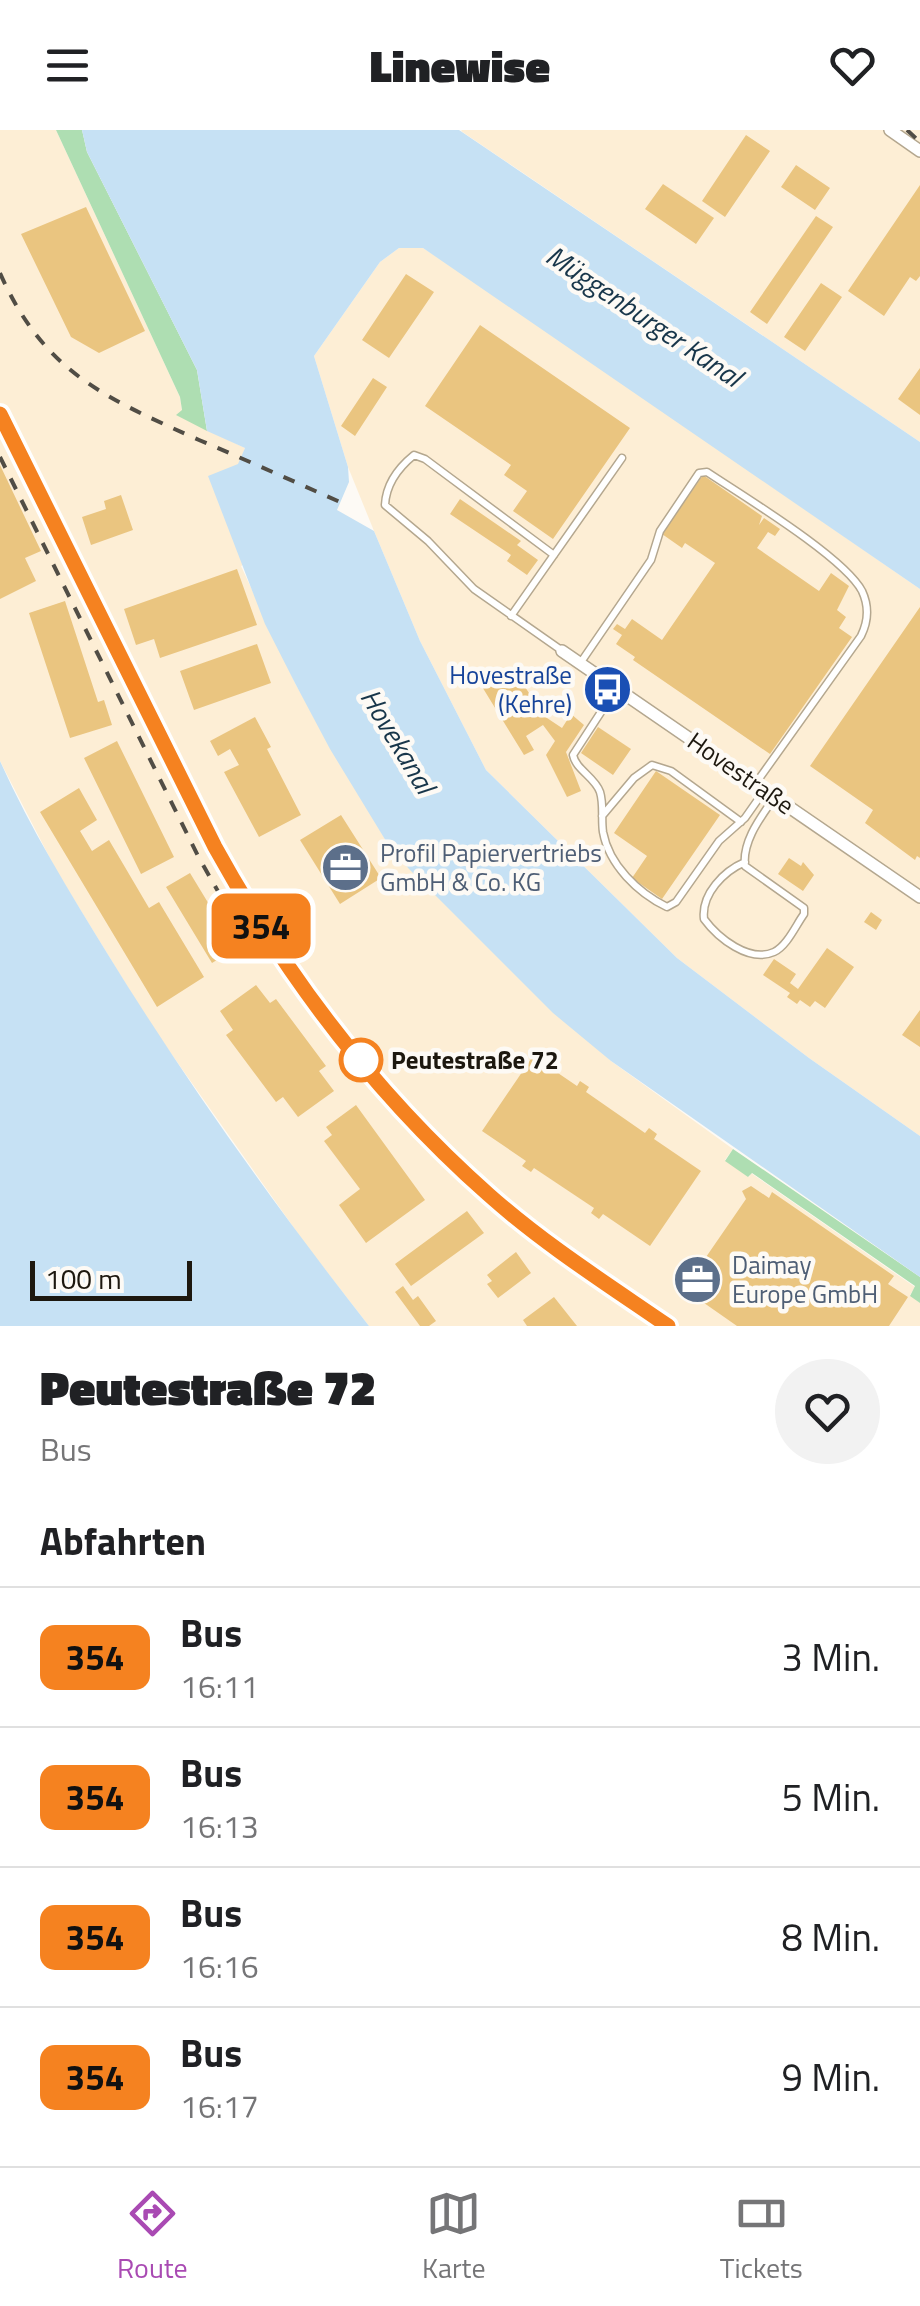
<!DOCTYPE html>
<html lang="de">
<meta charset="utf-8">
<style>
:root{--surface:#fff;--page:#f2f2f2;--text:#202124;--muted:#757577;--line:#e0e0e0;--accent:#a94ab3}
body{margin:0;font-family:"Titillium Web",sans-serif;background:var(--page);color:var(--text);height:100vh;display:flex;flex-direction:column;font-size:38px;white-space:nowrap}
*{box-sizing:border-box;margin:0}
p{font-size:32px;color:var(--muted)}
.icon{flex:none;width:55px;height:55px;fill:none;stroke:currentColor;stroke-width:2;stroke-linecap:round;stroke-linejoin:round}
.map{position:relative;height:1196px;overflow:hidden}
.side{display:flex;flex-direction:column;background:var(--surface);flex:1}
.side>*{flex:none}
.badge{padding:0 20px;border-radius:15px;font-size:35px;line-height:65px}
.scale{position:absolute;left:30px;bottom:25px;width:162px;box-sizing:border-box;padding-left:10px;border:5px solid #1d180f;border-top:0;font-size:28px;line-height:35px;white-space:nowrap;color:#1d180f;-webkit-text-stroke:8px #fdfaf5;paint-order:stroke}
.map>.badge{position:absolute;translate:-50% -50%;box-shadow:0 0 0 5px #fff}
h2{padding:0 40px;font-size:38px;line-height:90px}
.round{display:grid;place-items:center;flex:none;width:105px;height:105px;border-radius:52px;background:var(--page)}
.summary{display:flex;align-items:center;justify-content:space-between;height:170px;padding:0 40px}
h1{font-size:48px;font-weight:800;line-height:75px}
ul{padding:0;list-style:none}
li{display:flex;align-items:center;gap:30px;height:140px;padding:0 40px;border-top:2px solid var(--line)}
li div{flex:1}
li b{display:block;font-size:38px}
li em{font-style:normal}
li .badge{min-width:110px;font-weight:700;text-align:center}
header{display:flex;justify-content:space-between;align-items:center;height:130px;padding:0 40px;background:var(--surface);font-size:45px;font-weight:800}
.tabs{display:flex;justify-content:space-around;align-items:center;height:140px;border-top:2px solid var(--line);background:var(--surface);font-size:28px;color:var(--muted)}
.tabs a{display:grid;justify-items:center;gap:5px}
.tabs .current{color:var(--accent)}
.map>svg:first-child{display:block}
.built{fill:#fdeed5}
.green{fill:#aedeb2}
.water{fill:#c6e1f4}
.building{fill:#eac580}
.lines{fill:none;stroke-linecap:round;stroke-linejoin:round}
.service-casing{stroke:#b4a78f;stroke-width:9}
.minor-casing{stroke:#b4a78f;stroke-width:14}
.tertiary-casing{stroke:#b4a78f;stroke-width:18}
.service{stroke:#fff;stroke-width:6}
.minor{stroke:#fff;stroke-width:11}
.tertiary{stroke:#fff;stroke-width:15}
.rail{stroke:#514d45;stroke-width:4;stroke-dasharray:12 12;stroke-linecap:butt}
.line-casing{stroke:#fff;stroke-width:22}
.line{stroke:#f58220;stroke-width:15}
.stop-dot{fill:#fff;stroke:#f58220;stroke-width:5}
.labels{text-anchor:middle;stroke-width:9;stroke-linejoin:round;paint-order:stroke}
.transit-label{font-size:25px;fill:#164399;stroke:#fdfaf5;text-anchor:end}
.street-label{font-size:25px;fill:#1d180f;stroke:#fdfaf5}
.service-label{font-size:25px;fill:#4e5e75;stroke:#fdfaf5;text-anchor:start}
.stop-label{font-size:25px;font-weight:bold;fill:#1d180f;stroke:#fdfaf5;text-anchor:start}
.water-label{font-size:28px;font-style:italic;fill:#18364a;stroke:#fdfaf5}
</style>
<header><svg class="icon" aria-label="menu" viewBox="0 0 24 24"><path d="M4 6h16M4 12h16M4 18h16"/></svg>Linewise<svg class="icon" aria-label="heart" viewBox="0 0 24 24"><path d="M12 20l-8-8c-3-5 5-10 8-4 3-6 11-1 8 4z"/></svg></header>
<div class="map">
<svg width="920" height="1196" viewBox="0 0 920 1196">
<rect width="100%" height="100%" fill="#fdfaf5"/>
<path class="built" d="M0 0H56L180 267 182 281 178 285 245 318 243 323 342 367 338 377 241 436 296 555 389 716 611 931 733 1019 725 1030 749 1047 751 1043 915 1157 910 1165 920 1173V1196H369L306 1115 151 895 56 740 0 631Z
M920 0V312L461 1 462 0Z
M411 116 423 118 478 153 920 459V1006L809 928 677 828 486 640 420 511 374 401 348 337 314 226 380 132 399 118Z"/>
<path class="green" d="M56 0H82L87 22 197 240 207 301 176 285 182 280 180 267Z
M733 1019 920 1147V1173L910 1166 915 1156 752 1043 748 1047 725 1031Z"/>
<path class="water" d="M82 0H459L920 312V459L423 118H399L380 132 314 226 348 337 349 352 337 380 374 401 420 511 486 640 677 828 809 928 920 1006V1147L611 931 553 883 409 739 389 716 330 619 296 555 265 494 208 346 238 334 245 318 207 301 197 240 87 22Z
M0 631C30 698 69 761 107 823 187 953 275 1076 369 1196H0Z"/>
<path class="building" d="M746 5 770 21 725 87 702 71Z
M796 35 830 58 815 80 781 57Z
M663 54 714 88 696 114 645 79Z
M920 55V146L916 151 910 147 884 186 848 161Z
M86 77 145 201 99 223 71 207 21 104Z
M816 86 833 97 767 194 750 182Z
M406 144 434 162 389 228 362 210Z
M821 153 842 167 805 221 784 207Z
M480 195 630 298 553 409 513 381 527 361 504 345 511 335 425 276Z
M920 238V285L898 269Z
M373 248 387 257 355 306 341 296Z
M0 335 41 421 25 428 36 451 0 469Z
M703 345 762 386 759 395 764 388 780 399 775 406 768 402 757 418 819 461 831 443 849 456 837 480 846 487 839 498 852 507 770 624 633 530 635 527 616 514 622 505 613 499 617 494 625 499 632 489 662 510 715 433 685 413 682 418 662 404Z
M121 365 133 400 91 415 82 387 106 379 104 371Z
M460 369 521 411 517 415 538 430 527 445 507 431 511 425 450 384Z
M237 439 257 495 160 528 154 509 136 515 124 479Z
M65 471 98 572 104 570 112 595 70 608 29 483Z
M920 477V728L917 726 915 730 865 693 873 680 810 636Z
M257 514 271 553 194 580 180 541Z
M512 537 544 586 562 598 571 584 584 595 566 622 581 661 567 667 546 625 555 611 543 595 526 606 534 620 524 625 481 555Z
M255 587 271 617 267 619 301 685 259 707 224 642 239 635 230 619 218 626 210 611Z
M598 597 631 619 613 645 581 623Z
M117 611 174 727 141 744 84 628Z
M656 641 720 685 662 769 632 748 647 726 614 703Z
M79 658 97 690 80 701 92 721 109 710 149 778 159 772 204 847 157 877 40 682Z
M341 685 381 748 340 774 300 710Z
M789 728 801 736 803 732 814 745 803 761 778 744Z
M190 743 241 827 232 833 225 825 212 833 166 757Z
M871 782 882 790 876 800 864 792Z
M827 818 854 837 825 878 815 871 810 877 800 870 797 874 787 867 790 863 763 845 774 829 796 844 790 853 798 859Z
M256 855 270 873 276 869 326 936 319 941 334 961 298 987 283 967 276 972 226 905 233 900 220 881Z
M920 880V917L902 905Z
M533 926 577 956 580 951 589 957 586 962 645 1003 649 998 657 1004 654 1009 701 1041 650 1116 603 1084 599 1089 591 1083 594 1078 534 1038 531 1042 522 1036 526 1031 482 1001Z
M356 975 425 1070 366 1113 339 1075 360 1059 324 1011 332 1005 326 997Z
M751 1056 769 1068 772 1062 894 1146 888 1154 908 1167 889 1196H737L684 1159 746 1069 742 1061Z
M467 1081 484 1103 411 1156 395 1134Z
M516 1122 531 1143 498 1168 487 1154 492 1151 487 1145Z
M403 1156 413 1170 418 1166 436 1191 429 1196H420L395 1162Z
M554 1167 577 1196H527L523 1190Z"/>
<g class="lines">
<defs>
<path id="service" d="M554 425 425 329 414 325C398 338 386 354 385 375L428 411 474 459 561 520
M511 486 622 328
M581 532 651 430 660 401 699 343 707 342C743 366 844 427 862 461 869 476 868 492 861 506L756 653
M616 559 573 625C576 640 595 647 600 662 604 675 601 689 603 702 609 735 638 763 667 777L676 772 719 711 745 688 764 661
M602 686 634 648 652 635 671 641 741 692
M745 732C724 741 701 764 704 789 718 808 749 833 774 822 787 816 796 795 804 784V778L745 736C742 711 761 687 774 668"/>
<path id="minor" d="M890 0 920 21
M562 521 920 767"/>
<path id="tertiary" d="M0 284 215 717C286 846 378 967 489 1065 544 1114 607 1154 668 1196"/>
</defs>
<use href="#service" class="service-casing"/>
<use href="#minor" class="minor-casing"/>
<use href="#tertiary" class="tertiary-casing"/>
<use href="#service" class="service"/>
<use href="#minor" class="minor"/>
<use href="#tertiary" class="tertiary"/>
<path class="rail" d="M907 0 920 12
M0 143C44 243 106 268 199 310 246 330 293 351 340 372
M0 327 198 726 237 795"/>
</g>
<g class="lines">
<defs>
<path id="line" d="M0 284 215 717C286 846 378 967 489 1065 544 1114 607 1154 668 1196"/>
</defs>
<use href="#line" class="line-casing"/>
<use href="#line" class="line"/>
</g>
<defs>
<symbol id="bus-disc" viewBox="-11 -11 22 22"><circle r="9.5" fill="#1a4fb4" stroke="#fdfaf5"/><path d="M-5-6H5V4H4V6H2V4H-2V6H-4V4H-5ZM-3.5-4V0h7V-4ZM-3.5 1.2v1.5H-2V1.2ZM2 1.2v1.5H3.5V1.2Z" fill="#fff"/></symbol>
<symbol id="office-disc" viewBox="-11 -11 22 22"><circle r="9.5" fill="#5c6f8a" stroke="#fdfaf5"/><path d="M-6-3h4V-5.5h4V-3h4V5H-6ZM-1-4.5V-3h2v-1.5ZM-6 0V1H6V0Z" fill="#fff"/></symbol>
</defs>
<g fill-rule="evenodd">
<use href="#bus-disc" x="580" y="532" width="55" height="55"/>
<use href="#office-disc" x="318" y="710" width="55" height="55"/>
<use href="#office-disc" x="670" y="1122" width="55" height="55"/>
</g>
<circle class="stop-dot" cx="361" cy="930" r="20"/>
<g class="labels">
<g class="transit-label">
<text x="572" y="554">Hovestraße<tspan x="572" dy="29">(Kehre)</tspan></text>
</g>
<g class="street-label">
<text transform="translate(741 643) rotate(35)" y="9">Hovestraße</text>
</g>
<g class="service-label">
<text x="380" y="732">Profil Papiervertriebs<tspan x="380" dy="29">GmbH &amp; Co. KG</tspan></text>
<text x="732" y="1144">Daimay<tspan x="732" dy="29">Europe GmbH</tspan></text>
</g>
<g class="stop-label">
<text x="391" y="939">Peutestraße 72</text>
</g>
<g class="water-label">
<text transform="translate(644 186) rotate(34)" y="10">Müggenburger Kanal</text>
<text transform="translate(398 611) rotate(59)" y="10">Hovekanal</text>
</g>
</g>
</svg>
<div class="scale">100 m</div>
<b class="badge" style="left:261px;top:796px;background:#f58220;color:#111">354</b>
</div>
<section class="side">
<div class="summary"><div><h1>Peutestraße 72</h1><p>Bus</p></div><a class="round"><svg class="icon" aria-label="heart" viewBox="0 0 24 24"><path d="M12 20l-8-8c-3-5 5-10 8-4 3-6 11-1 8 4z"/></svg></a></div>
<h2>Abfahrten</h2>
<ul>
<li><span class="badge" style="background:#f58220;color:#111">354</span><div><b>Bus</b><p>16:11</p></div><em>3 Min.</em></li>
<li><span class="badge" style="background:#f58220;color:#111">354</span><div><b>Bus</b><p>16:13</p></div><em>5 Min.</em></li>
<li><span class="badge" style="background:#f58220;color:#111">354</span><div><b>Bus</b><p>16:16</p></div><em>8 Min.</em></li>
<li><span class="badge" style="background:#f58220;color:#111">354</span><div><b>Bus</b><p>16:17</p></div><em>9 Min.</em></li>
</ul>
</section>
<nav class="tabs">
<a class="current"><svg class="icon" aria-label="directions" viewBox="0 0 24 24"><path d="M12 3l9 9-9 9-9-9zM9 14v-3h6M13 9l2 2-2 2"/></svg>Route</a>
<a><svg class="icon" aria-label="map" viewBox="0 0 24 24"><path d="M3 6l6-2 6 2 6-2v14l-6 2-6-2-6 2zM9 4v14M15 6v14"/></svg>Karte</a>
<a><svg class="icon" aria-label="tickets" viewBox="0 0 24 24"><path d="M3 7h18v10H3zM15 7v10"/></svg>Tickets</a>
</nav>
